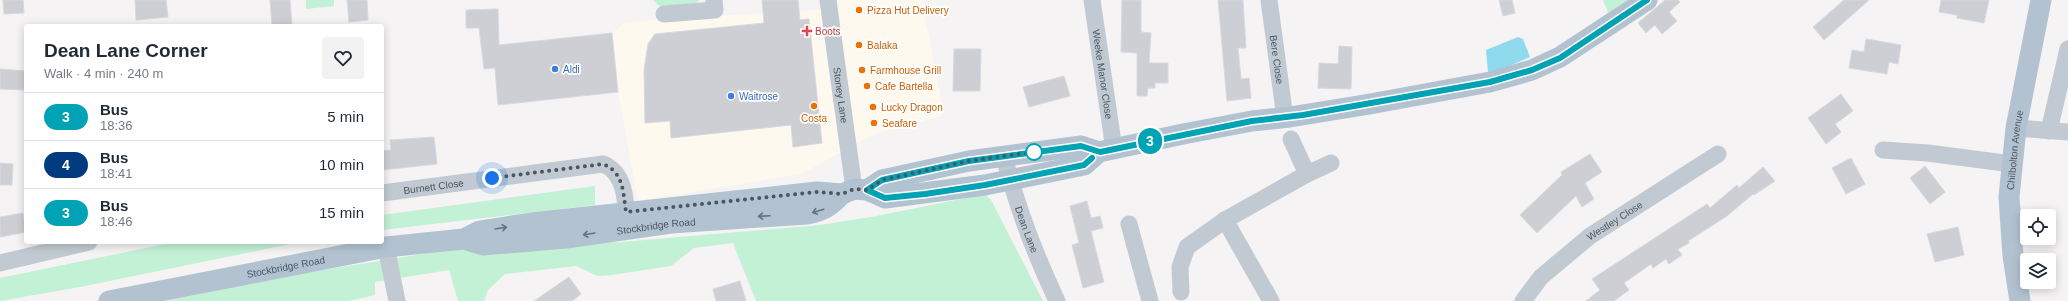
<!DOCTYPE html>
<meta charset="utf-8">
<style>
:root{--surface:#fff;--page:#f2f2f3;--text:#1f2937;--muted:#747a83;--line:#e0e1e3}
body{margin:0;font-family:Arial,sans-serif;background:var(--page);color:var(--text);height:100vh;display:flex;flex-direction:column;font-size:15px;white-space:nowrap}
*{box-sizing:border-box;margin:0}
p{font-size:13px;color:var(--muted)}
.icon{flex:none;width:22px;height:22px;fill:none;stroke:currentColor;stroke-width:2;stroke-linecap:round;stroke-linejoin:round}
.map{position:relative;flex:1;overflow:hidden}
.panel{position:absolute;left:24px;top:24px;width:360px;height:220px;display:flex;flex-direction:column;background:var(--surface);border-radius:4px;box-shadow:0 2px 10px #0003}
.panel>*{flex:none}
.badge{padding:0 8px;border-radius:13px;font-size:14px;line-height:26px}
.controls{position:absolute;left:2020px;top:209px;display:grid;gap:8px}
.controls a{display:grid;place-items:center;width:36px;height:36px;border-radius:4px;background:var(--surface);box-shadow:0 2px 10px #0003;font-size:20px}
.you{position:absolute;width:20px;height:20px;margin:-10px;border:3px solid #fff;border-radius:50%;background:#1a73e8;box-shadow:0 0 0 6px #1a73e833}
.map>.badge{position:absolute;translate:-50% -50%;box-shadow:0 0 0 2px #fff}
.round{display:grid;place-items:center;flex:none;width:42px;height:42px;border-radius:4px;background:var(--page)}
.overview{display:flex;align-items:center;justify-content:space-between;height:68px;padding:0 20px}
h1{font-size:19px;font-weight:800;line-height:30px}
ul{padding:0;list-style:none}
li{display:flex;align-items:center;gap:12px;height:48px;padding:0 20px;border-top:1px solid var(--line)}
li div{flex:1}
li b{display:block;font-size:15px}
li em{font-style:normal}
li .badge{min-width:44px;font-weight:700;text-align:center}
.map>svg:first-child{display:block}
.commercial{fill:#fdf9ef}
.green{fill:#c3f1d5}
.water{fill:#90daee}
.building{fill:#cdcfd5;stroke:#d7d9de}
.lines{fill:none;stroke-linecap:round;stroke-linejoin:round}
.minor{stroke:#c1cad2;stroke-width:17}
.major{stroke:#b3c2d1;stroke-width:21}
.oneway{stroke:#64717d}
.line-casing{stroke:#fff;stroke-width:9}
.line{stroke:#00a3b4;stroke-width:6}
.walk{stroke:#4a5661;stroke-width:4;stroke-dasharray:0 7.2}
.food-dot{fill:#e8710a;stroke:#fff;stroke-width:1.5}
.health-dot{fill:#e0444e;stroke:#fff;stroke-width:1.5}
.shop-dot{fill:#3f7fe0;stroke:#fff;stroke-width:1.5}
.stop-dot{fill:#fff;stroke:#00a3b4;stroke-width:2}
.labels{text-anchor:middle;stroke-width:3.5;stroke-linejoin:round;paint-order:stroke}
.food-label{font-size:10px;fill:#c56008;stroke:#fff;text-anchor:start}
.health-label{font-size:10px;fill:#be3a42;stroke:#fff;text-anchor:start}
.street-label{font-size:10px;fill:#4a5661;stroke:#fff}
.shop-label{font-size:10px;fill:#366cbe;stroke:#fff;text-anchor:start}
</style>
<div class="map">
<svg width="2068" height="301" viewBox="0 0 2068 301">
<rect width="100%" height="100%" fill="#f5f3f3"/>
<path class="commercial" d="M826 0H922L944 115 873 135 801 174 638 201 618 92 612 33 626 22 827 9Z"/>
<path class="green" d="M306 0H334V6L306 9Z
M653 0H699L697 3 661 8Z
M1603 0H1628L1608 13Z
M595 186V205L382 230V215Z
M985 194 991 200 1043 301H756L733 243 694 248 671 266 612 275 598 276 576 266 505 274 488 290 484 301H458L449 270 375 282V295L348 301H167L260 280 467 247 621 242 820 225 877 216Z
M175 242H300L80 287 0 301V278Z"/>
<path class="water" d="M1518 37 1523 39 1530 57 1500 70 1488 72 1486 50Z"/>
<path class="building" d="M3 0H23L24 13 4 14Z
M135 0H166L168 17 136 20Z
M270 0H290L292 26H272Z
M347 0H367L368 20 349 22Z
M762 0H798L800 20 809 19 822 143 793 147 791 125 671 138 670 121 645 123 644 70 648 44 655 34 764 23Z
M1122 0H1141V32L1151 33 1149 63H1168V83H1155V88H1148L1147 96H1137V53L1121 52Z
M1218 0H1243L1246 48H1238L1241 79 1249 78 1251 98 1227 101Z
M1499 0H1512L1515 13 1503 16Z
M1665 0H1678L1680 2 1669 12 1677 21 1662 34 1655 25 1646 33 1638 23Z
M1844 0H1869L1824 40 1813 27Z
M1941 0H1989L1984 23 1957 18V15L1939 12Z
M498 9 499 45 612 33 618 92 498 105 495 68 484 69 479 28H466V10Z
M1866 39 1901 45 1898 64 1889 62 1887 74 1849 68 1852 50 1864 52Z
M1339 46 1352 47 1351 89 1318 88 1319 63 1338 64Z
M954 49H981L980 91H953Z
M0 69 26 71V90L0 89Z
M1064 76 1070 96 1029 107 1023 87Z
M1841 94 1853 111 1835 124 1841 132 1826 144 1808 118Z
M434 137 437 164 382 170V151L391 150 390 140Z
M1590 154 1602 172 1585 183 1594 199 1582 207 1576 196 1537 233 1520 215 1562 175 1561 172Z
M1851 158 1865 184 1846 194 1832 168Z
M0 163 13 164 12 185H0Z
M1925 166 1945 192 1930 204 1910 178Z
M1763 167 1775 181 1754 195 1753 194 1727 216 1688 241 1689 243 1678 249 1682 255 1669 264 1666 259 1653 268 1651 264 1624 283 1629 290 1614 301H1586L1600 290 1592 279 1707 204 1710 208 1737 185 1739 188Z
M1087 201 1091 218 1100 216 1103 228 1091 231 1104 282 1083 288 1072 245 1079 243 1070 206Z
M23 213 26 232 0 237V217Z
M1958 227 1964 255 1935 262 1927 234Z
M569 277 581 294 572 301H534Z
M740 281 746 301H716L713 289Z"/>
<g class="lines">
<g class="minor">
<path id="s1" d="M828 0 854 189"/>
<path id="s2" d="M1092 0 1114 149"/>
<path id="s3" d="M1269 0 1285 118"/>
<path d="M664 14 715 10 714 0"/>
<path d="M2016 128 2068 132"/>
<path d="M2049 131 2068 49"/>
<path d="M1291 139 1307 174"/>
<path d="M1883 150 1928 153 2012 164"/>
<path id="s4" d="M1004 156C1017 208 1034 252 1057 301"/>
<path id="s5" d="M382 193 603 164C626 173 626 203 627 224"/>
<path d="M1225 220 1271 301"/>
<path d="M1129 224 1150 301"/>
<path d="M386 247 397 301"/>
<path d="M0 263 89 242"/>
<path d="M1181 292 1180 267 1187 247 1225 220 1307 174 1331 163"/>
<path id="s6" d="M1523 301 1541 277 1590 236 1718 154"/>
</g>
<g class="major">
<path d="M867 190 882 180 969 161 1081 146 1099 152"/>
<path id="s7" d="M464 239 483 245 566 238 671 223 807 214C823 211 831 206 842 194"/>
<path id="s8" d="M109 301 386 247 464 239 480 231 531 223 817 192 842 194 854 189 867 190 885 198 985 185 1084 165 1099 152 1183 134 1252 121 1290 117 1370 104 1490 82 1532 70 1560 57 1647 0"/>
<path id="s9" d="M2020 301 2013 256 2009 197 2016 128 2041 0"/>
</g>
</g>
<defs><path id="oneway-shaft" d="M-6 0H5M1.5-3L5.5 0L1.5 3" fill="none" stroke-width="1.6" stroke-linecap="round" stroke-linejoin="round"/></defs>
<g class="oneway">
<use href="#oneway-shaft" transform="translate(818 211) rotate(163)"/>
<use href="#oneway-shaft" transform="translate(764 216) rotate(177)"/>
<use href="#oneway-shaft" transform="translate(501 228) rotate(-9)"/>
<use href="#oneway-shaft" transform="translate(589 234) rotate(171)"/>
</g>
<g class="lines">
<defs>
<path id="line" d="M1092 158 1084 165 985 185 925 194 885 198 867 190 882 180 969 161 1081 146 1100 152 1252 121 1303 115 1490 82 1532 70 1560 58 1647 0"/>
</defs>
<use href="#line" class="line-casing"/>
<use href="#line" class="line"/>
<path class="walk" d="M492 178 603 164C624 172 623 193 626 212L817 192 842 194 854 189 867 190 882 180 969 161 1034 152"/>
</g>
<g class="food-dot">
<circle cx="859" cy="10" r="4"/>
<circle cx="859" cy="45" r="4"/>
<circle cx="862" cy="70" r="4"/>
<circle cx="867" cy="86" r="4"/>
<circle cx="814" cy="106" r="4"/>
<circle cx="873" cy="107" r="4"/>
<circle cx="874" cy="123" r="4"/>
</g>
<path class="health-dot" d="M805 25h4v4h4v4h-4v4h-4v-4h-4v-4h4z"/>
<g class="shop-dot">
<circle cx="555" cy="69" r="4"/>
<circle cx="731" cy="96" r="4"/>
</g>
<circle class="stop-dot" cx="1034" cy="152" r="8"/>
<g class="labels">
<g class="food-label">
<text x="867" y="14">Pizza Hut Delivery</text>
<text x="867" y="49">Balaka</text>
<text x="870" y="74">Farmhouse Grill</text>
<text x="875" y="90">Cafe Bartella</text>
<text x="881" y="111">Lucky Dragon</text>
<text x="814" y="122" text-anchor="middle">Costa</text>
<text x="882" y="127">Seafare</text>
</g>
<g class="health-label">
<text x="815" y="35">Boots</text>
</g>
<g class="street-label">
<text dy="4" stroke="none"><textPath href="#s3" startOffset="60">Bere Close</textPath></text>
<text dy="4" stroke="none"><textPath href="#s2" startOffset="75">Weeke Manor Close</textPath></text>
<text dy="4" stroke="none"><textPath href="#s1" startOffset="96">Stoney Lane</textPath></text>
<text dy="4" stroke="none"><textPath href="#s9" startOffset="152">Chilbolton Avenue</textPath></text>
<text dy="4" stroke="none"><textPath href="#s5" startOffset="52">Burnett Close</textPath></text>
<text dy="4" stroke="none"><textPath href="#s6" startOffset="123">Westley Close</textPath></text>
<text dy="4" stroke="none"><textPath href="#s7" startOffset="194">Stockbridge Road</textPath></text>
<text dy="4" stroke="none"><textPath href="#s4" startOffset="77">Dean Lane</textPath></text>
<text dy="4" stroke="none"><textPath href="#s8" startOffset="180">Stockbridge Road</textPath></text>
</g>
<g class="shop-label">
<text x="563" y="73">Aldi</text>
<text x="739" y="100">Waitrose</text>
</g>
</g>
</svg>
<div class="controls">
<a><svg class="icon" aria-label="locate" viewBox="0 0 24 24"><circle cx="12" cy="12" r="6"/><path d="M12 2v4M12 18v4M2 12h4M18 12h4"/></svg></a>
<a><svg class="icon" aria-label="layers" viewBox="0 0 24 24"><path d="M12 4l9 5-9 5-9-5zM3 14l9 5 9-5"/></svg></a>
</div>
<div class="you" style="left:492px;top:178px"></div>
<b class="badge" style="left:1150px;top:141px;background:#00a3b4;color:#fff">3</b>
<section class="panel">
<div class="overview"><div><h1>Dean Lane Corner</h1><p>Walk · 4 min · 240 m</p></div><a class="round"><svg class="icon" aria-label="heart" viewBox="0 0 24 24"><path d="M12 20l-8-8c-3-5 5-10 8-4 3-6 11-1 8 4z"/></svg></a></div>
<ul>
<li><span class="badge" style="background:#00a3b4;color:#fff">3</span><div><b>Bus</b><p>18:36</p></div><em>5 min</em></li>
<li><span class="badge" style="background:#003b80;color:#fff">4</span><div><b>Bus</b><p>18:41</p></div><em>10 min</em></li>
<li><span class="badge" style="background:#00a3b4;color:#fff">3</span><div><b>Bus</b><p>18:46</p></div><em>15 min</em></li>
</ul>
</section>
</div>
